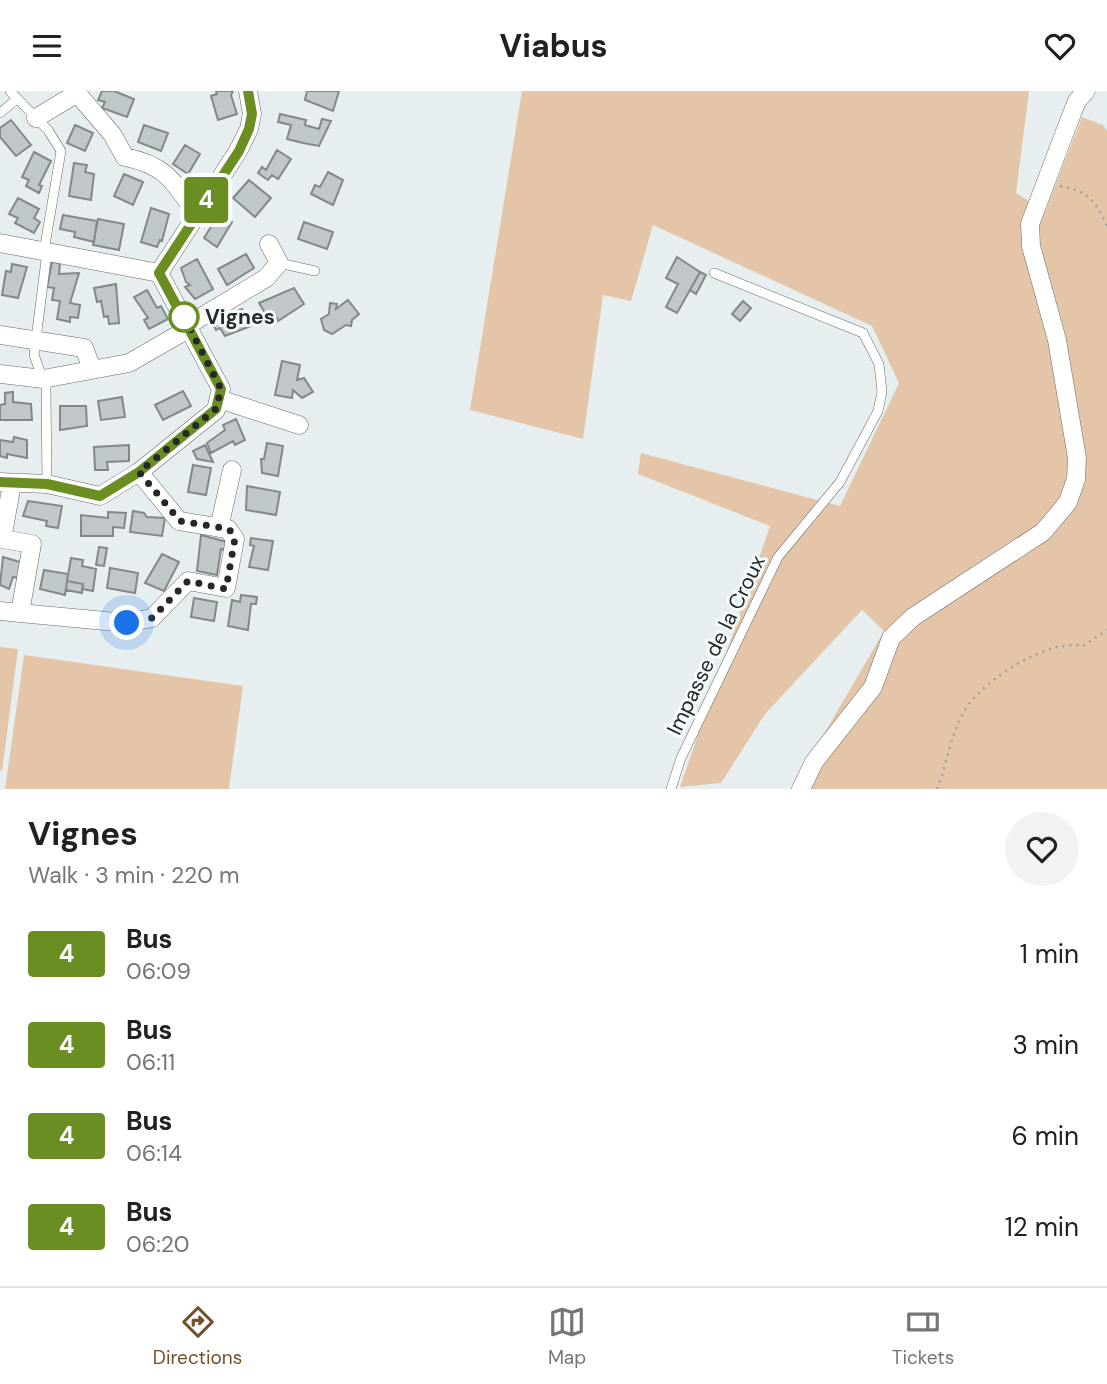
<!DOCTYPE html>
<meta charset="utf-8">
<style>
:root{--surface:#fff;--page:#f2f2f2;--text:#202124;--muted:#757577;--line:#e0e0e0;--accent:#735029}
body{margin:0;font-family:"DM Sans",sans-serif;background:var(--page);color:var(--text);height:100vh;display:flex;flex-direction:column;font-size:26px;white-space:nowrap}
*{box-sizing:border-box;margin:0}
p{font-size:23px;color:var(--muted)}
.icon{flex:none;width:38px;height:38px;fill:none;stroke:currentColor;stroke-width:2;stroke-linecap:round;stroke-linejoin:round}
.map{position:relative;height:698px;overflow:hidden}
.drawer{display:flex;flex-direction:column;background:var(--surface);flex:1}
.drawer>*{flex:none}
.badge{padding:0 14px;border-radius:5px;font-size:24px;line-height:46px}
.you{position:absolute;width:35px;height:35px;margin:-18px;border:5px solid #fff;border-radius:50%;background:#1a73e8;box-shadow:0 0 0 10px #1a73e833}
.map>.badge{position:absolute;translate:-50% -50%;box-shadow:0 0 0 4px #fff}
.round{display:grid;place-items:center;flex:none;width:74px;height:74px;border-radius:37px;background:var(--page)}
.headline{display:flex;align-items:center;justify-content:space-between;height:119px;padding:0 28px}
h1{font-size:33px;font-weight:700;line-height:52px}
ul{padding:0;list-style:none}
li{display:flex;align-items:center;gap:21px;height:91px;padding:0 28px}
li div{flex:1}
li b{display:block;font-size:26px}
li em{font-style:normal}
li .badge{min-width:77px;font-weight:700;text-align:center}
header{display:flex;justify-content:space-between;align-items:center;height:91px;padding:0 28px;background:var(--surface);font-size:32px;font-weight:700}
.tabs{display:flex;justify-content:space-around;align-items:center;height:98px;border-top:2px solid var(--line);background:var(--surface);font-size:19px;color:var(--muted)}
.tabs a{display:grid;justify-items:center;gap:4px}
.tabs .selected{color:var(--accent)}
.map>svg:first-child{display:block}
.green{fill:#e4c5a7}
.building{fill:#c0c7c8;stroke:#828889;stroke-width:2}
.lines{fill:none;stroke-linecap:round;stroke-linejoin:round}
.lane-casing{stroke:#63696a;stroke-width:10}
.street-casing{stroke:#63696a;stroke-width:19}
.path{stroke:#9ca2a2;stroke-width:2.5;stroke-dasharray:2 5;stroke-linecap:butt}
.lane{stroke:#fff;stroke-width:9}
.street{stroke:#fff;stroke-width:18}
.line-casing{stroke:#fff;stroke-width:16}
.line{stroke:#6b8e23;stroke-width:10}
.walk{stroke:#252828;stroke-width:7;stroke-dasharray:0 12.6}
.stop-dot{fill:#fff;stroke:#6b8e23;stroke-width:3.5}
.labels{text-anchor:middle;stroke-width:6;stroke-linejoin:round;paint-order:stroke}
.stop-label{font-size:21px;font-weight:bold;fill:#252828;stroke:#f4fbfc;text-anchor:start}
.street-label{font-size:21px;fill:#252828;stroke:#f4fbfc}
</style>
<header><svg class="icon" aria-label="menu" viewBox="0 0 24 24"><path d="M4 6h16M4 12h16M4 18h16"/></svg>Viabus<svg class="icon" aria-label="heart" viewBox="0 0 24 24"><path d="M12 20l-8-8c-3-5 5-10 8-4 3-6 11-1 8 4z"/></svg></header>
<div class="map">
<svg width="1107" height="698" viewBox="0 0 1107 698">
<rect width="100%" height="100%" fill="#e7eeef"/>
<path class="green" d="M522 0H1029L1016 102 1045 121 1082 26 1103 34 1107 40V698H796V691L884 540 862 519 765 623 721 692 680 696 770 435 638 383 641 362 840 415 899 292 872 235 653 134 631 210 603 204 583 348 470 319Z
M0 556 18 558 2 680 0 679Z
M24 564 243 595 229 698H5Z"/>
<path class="building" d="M102 0H114L134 8 127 26 102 17 105 11 98 9Z
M216 0H233L231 4 237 23 218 29 211 5 217 3Z
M307 0H339L333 20 305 9Z
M280 23 306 29 305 34 319 38 322 28 331 30 319 55 303 52 287 48 291 34 278 31Z
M11 29 31 54 16 65 0 46V37Z
M75 34 93 42 85 60 67 52Z
M144 34 168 42 161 60 138 51Z
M185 54 200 63 188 83 173 73Z
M277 59 291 68 278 88 272 84 268 89 258 82 262 76 266 79Z
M34 61 51 70 39 94 42 95 39 102 26 95 29 89 22 86Z
M74 72 87 74 85 81 94 83 91 109 69 105Z
M328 81 343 89 333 114 311 103 315 94 320 96Z
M124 83 143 91 133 114 114 105Z
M249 89 271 107 255 126 233 107Z
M18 107 39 118 34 127 40 131 34 142 15 132 18 127 9 123Z
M151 117 169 123 162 150 160 149 157 156 141 151Z
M219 123 232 131 217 156 204 147Z
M63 124 97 130 94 151 74 146 75 141 60 138Z
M98 128 124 133 119 159 93 154Z
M304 131 333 141 327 158 298 148Z
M246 163 254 177 227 194 218 178Z
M677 166 700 181 677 222 666 216 678 193 666 187Z
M197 168 213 198 195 208 185 196 190 194 186 191 181 177Z
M52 171 60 172 59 183 79 182 70 212 80 214 78 227 70 226V231L57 228 60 210 52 209 54 197 47 196Z
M12 173 27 176 18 207 2 204 6 180 11 181Z
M700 181 706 184 696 203 690 199Z
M116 193 119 232 109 233 108 225 104 226 101 210 97 211 94 197Z
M294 197 304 213 278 230 275 223 268 227 259 212Z
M147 199 157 217 161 215 168 228 149 238 144 229 148 227 134 206Z
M348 209 359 223 352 229 351 235 346 234 332 243 324 239 321 228 329 223 330 212 337 213 336 218Z
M743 210 751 217 740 230 732 223Z
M242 218 251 235 225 245 220 237 216 239 212 231Z
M282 270 300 274 297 289 304 287 313 301 302 307 293 299 292 307 275 304Z
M183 300 191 315 163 329 155 314Z
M13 301V311L31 313 32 329H0V314L5 313V302Z
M122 306 125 326 101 329 98 310Z
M60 315H86L87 335 60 339Z
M236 328 245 349 235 354 233 350 211 362 207 352 225 339 223 334Z
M14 346 27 349V367L7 363V367L0 365V349L13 351Z
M267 352 283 355 278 385 262 382 261 368H264Z
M129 354V370L107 371 108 379H95L94 356Z
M205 354 213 371 197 368 193 360Z
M193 374 211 377 206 404 188 401Z
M247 395 280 401 276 424 246 419Z
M28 410 62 415 58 437 46 435 47 430 23 425Z
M133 420 144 422 147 426 165 427 162 445 130 441Z
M108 421 126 422 124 437 113 436V445H81V424L108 427Z
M201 444 227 451 225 459 221 458 217 484 197 480Z
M251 447 273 450 268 479 249 476 254 455 250 454Z
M99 456 107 457 104 475 96 474Z
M162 463 179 471 164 500 145 492Z
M3 466 23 472 18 487 13 486 9 498 0 494Z
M71 467 83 469 82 475 96 478 93 500 82 498 83 493 67 490Z
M110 477 138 482 135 502 107 497Z
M44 479 68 483 65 504 40 498Z
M67 490 83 493 82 502 66 499Z
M241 504 257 506 256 513H251L248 539 228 535 232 509 240 511Z
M194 507 217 511 214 530 191 526Z"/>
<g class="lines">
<defs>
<path id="lane" d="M10 0 48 39 61 60 44 160
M0 22 17 8
M47 161 34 264 46 297 47 393
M279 172 315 180
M671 698 681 667 778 466 840 391 878 320 882 301 879 273 863 242 714 182"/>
<path id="street" d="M75 0 112 43 125 66C166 74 174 91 197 124
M36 27 76 3
M0 152 159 182
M159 182 238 60 249 38 252 23 248 0
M188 234 266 187 279 172 269 153
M0 244 84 257 92 278
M0 283 43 288 129 272 190 237
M219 308 299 334
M0 391 47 393 100 405 139 381 216 319 221 298 159 182
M12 393 2 448 32 453 20 522 127 532 152 527 188 490 226 497 235 448 228 438 179 430 139 381
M219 437 232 379
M0 520 20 522
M801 698 814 671 873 596 891 547 913 526 1043 441 1068 411 1076 388 1077 367 1057 249 1031 155 1030 133 1066 38 1077 10 1086 0"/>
</defs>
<use href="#lane" class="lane-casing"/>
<use href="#street" class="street-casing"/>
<path class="path" d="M1060 95C1088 99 1096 111 1107 135
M937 698C948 671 950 642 967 616 985 588 1049 547 1083 555L1107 539"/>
<use href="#lane" class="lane"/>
<use href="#street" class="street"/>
</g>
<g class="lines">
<defs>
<path id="line" d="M0 391 47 393 100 405 139 381 216 318 221 298 159 182 239 60 249 38 252 23 248 0"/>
</defs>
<use href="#line" class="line-casing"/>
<use href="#line" class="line"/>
<path class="walk" d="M127 532 152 527 188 490 226 498 235 447 229 438 180 430 139 381 216 318 221 298 184 226"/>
</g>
<circle class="stop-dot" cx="184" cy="226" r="14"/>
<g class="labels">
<g class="stop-label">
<text x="205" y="233">Vignes</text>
</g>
<g class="street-label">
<text transform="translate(716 554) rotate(-64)" y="7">Impasse de la Croux</text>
</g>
</g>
</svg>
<div class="you" style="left:127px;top:532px"></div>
<b class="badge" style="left:206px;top:109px;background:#6b8e23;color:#fff">4</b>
</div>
<section class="drawer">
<div class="headline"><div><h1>Vignes</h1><p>Walk · 3 min · 220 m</p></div><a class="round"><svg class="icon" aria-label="heart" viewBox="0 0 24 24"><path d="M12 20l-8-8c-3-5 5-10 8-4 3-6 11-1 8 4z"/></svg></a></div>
<ul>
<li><span class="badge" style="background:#6b8e23;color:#fff">4</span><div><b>Bus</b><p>06:09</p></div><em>1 min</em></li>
<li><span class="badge" style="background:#6b8e23;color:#fff">4</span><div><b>Bus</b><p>06:11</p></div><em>3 min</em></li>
<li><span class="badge" style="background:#6b8e23;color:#fff">4</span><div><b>Bus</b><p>06:14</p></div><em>6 min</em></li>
<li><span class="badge" style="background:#6b8e23;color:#fff">4</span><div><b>Bus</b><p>06:20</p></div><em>12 min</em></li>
</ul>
</section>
<nav class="tabs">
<a class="selected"><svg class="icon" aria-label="directions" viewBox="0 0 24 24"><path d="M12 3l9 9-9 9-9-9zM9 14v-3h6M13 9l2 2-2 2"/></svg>Directions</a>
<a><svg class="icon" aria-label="map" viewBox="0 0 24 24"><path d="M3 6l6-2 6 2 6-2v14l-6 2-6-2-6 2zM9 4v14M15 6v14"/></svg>Map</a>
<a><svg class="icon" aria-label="tickets" viewBox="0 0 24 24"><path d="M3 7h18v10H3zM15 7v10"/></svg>Tickets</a>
</nav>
